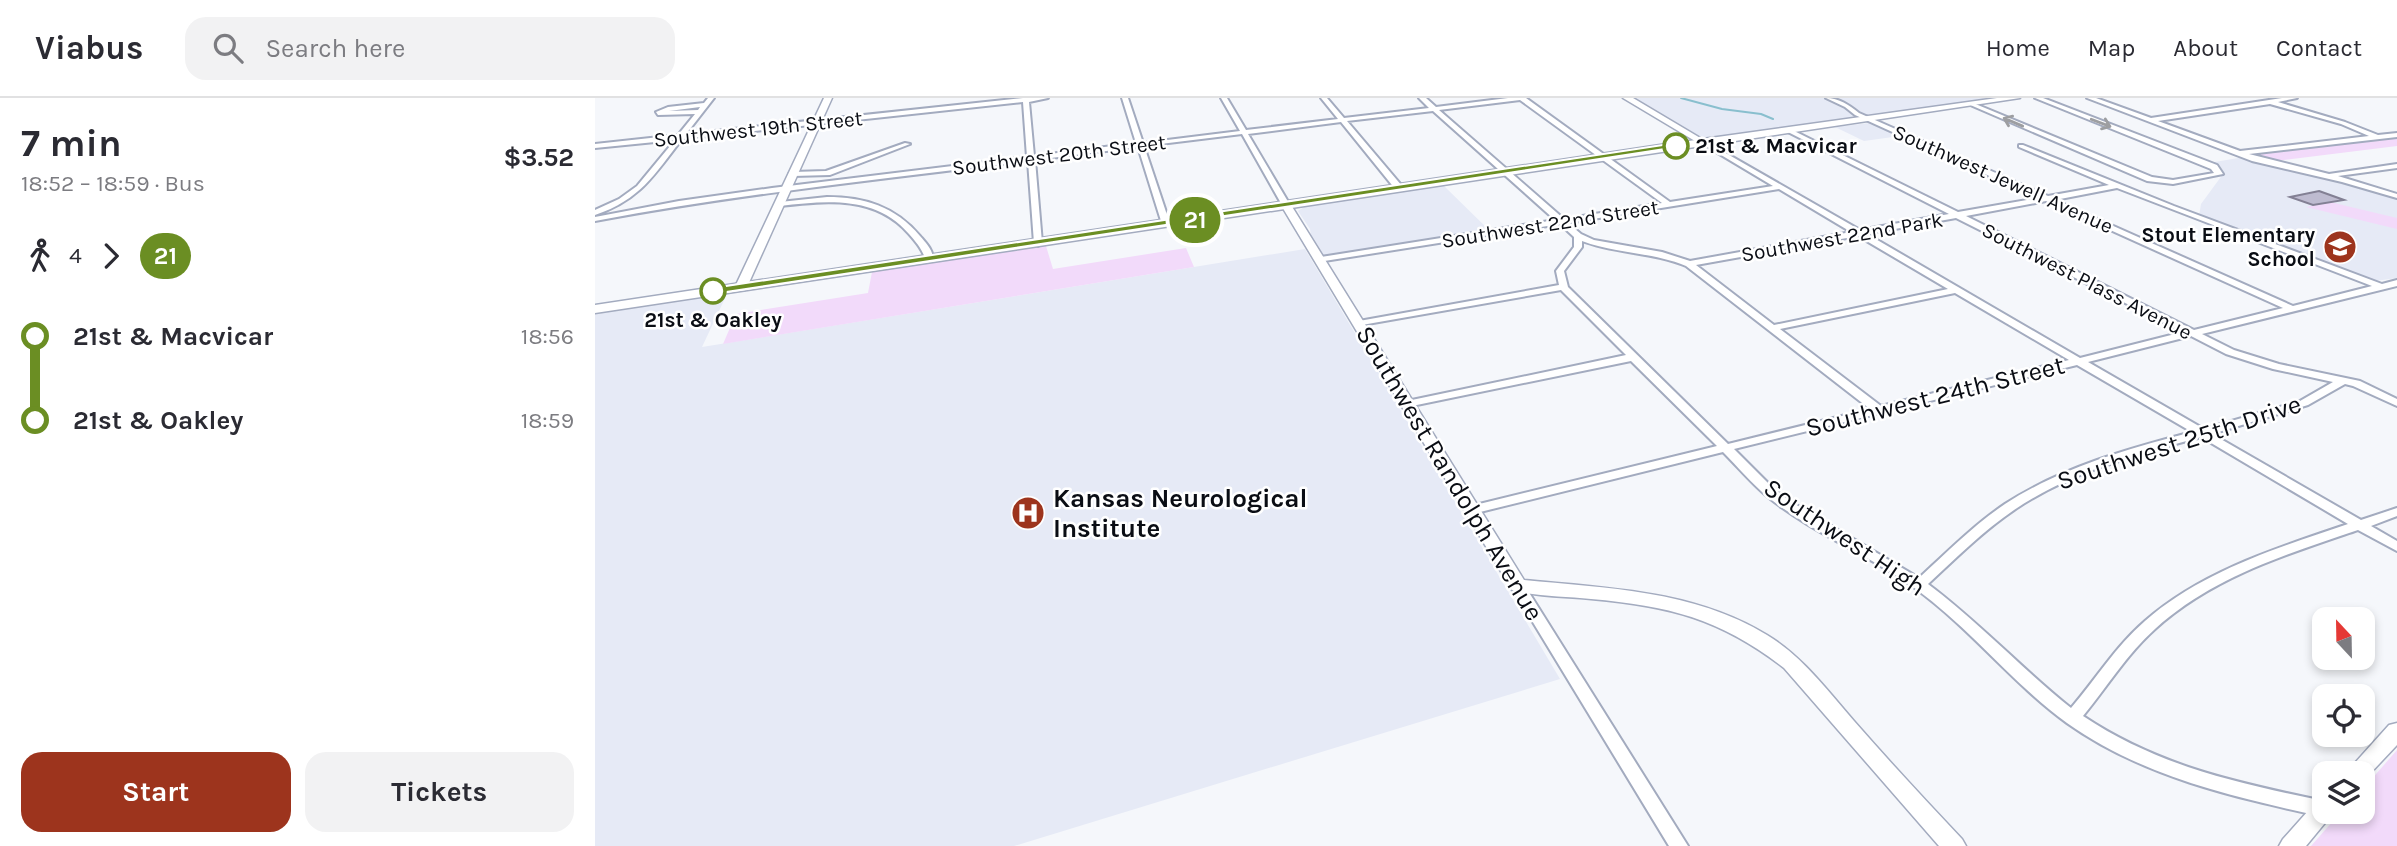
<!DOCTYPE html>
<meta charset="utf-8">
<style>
:root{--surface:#fff;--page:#f2f2f3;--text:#2b2b33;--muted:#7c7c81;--line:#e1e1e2;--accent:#9d341d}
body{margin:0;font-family:Karla,sans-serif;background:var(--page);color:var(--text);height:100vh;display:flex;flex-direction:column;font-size:26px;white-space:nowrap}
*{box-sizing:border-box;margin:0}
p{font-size:23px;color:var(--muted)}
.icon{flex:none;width:38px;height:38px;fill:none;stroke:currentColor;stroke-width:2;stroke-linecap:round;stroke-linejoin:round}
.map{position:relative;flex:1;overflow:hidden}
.side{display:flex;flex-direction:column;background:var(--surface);width:595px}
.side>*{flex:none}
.badge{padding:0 14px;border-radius:23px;font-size:24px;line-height:46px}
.needle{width:46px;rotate:338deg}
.tools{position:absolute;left:1717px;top:509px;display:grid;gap:14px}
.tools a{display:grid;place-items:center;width:63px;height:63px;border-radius:14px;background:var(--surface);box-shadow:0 4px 10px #0003;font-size:35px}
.map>.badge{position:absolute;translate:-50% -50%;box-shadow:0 0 0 4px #fff}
.legs{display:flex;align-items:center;gap:10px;height:77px;padding:0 21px;font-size:23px}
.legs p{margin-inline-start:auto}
.summary{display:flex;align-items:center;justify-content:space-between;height:119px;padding:0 21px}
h1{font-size:38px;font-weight:700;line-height:52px}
.button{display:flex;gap:14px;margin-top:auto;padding:14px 21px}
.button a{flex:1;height:80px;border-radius:21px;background:var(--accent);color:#fff;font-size:28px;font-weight:700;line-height:80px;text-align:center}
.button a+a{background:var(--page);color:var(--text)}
ul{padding:0 21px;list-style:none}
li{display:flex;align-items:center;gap:24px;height:84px;font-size:26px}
li i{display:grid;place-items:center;width:10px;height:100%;margin:0 9px;background:currentColor}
li i::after{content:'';width:18px;height:18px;margin:-9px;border:5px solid;border-radius:50%;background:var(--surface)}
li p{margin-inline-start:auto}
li:first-child i{background:linear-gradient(#0000 50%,currentColor 0)}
li:last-child i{background:linear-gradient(currentColor 50%,#0000 0)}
header{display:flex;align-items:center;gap:42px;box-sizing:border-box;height:98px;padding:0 35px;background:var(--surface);border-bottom:2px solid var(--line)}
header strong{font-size:33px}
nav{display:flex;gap:38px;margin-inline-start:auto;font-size:24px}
.search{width:490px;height:63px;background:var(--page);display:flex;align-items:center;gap:18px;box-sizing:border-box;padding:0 24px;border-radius:21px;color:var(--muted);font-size:26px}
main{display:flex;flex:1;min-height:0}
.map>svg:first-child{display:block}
.built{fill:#e6eaf6}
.green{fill:#f2dafa}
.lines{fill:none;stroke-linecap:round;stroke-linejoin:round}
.stream{stroke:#89bfce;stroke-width:2}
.building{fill:#bebbd0;stroke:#838094;stroke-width:2}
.minor-casing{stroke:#a3abbf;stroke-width:4}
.tertiary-casing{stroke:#a3abbf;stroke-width:3}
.secondary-casing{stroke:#a3abbf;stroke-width:3}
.minor{fill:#fff;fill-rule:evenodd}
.tertiary{fill:#fff;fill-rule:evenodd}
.secondary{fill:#fff;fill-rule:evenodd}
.oneway{stroke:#9d9ea1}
.line-1{fill:#6b8e23;stroke:#fff;stroke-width:2}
.stop-1-dot{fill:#fff;stroke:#6b8e23;stroke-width:3.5}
.labels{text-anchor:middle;stroke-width:5;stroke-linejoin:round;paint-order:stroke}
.far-street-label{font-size:21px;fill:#0a0d14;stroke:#fff}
.far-stop-label{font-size:21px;font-weight:bold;fill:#0a0d14;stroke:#fff;text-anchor:start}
.far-poi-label{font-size:21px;font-weight:bold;fill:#0a0d14;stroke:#fff;text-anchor:end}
.street-label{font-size:26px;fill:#0a0d14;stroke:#fff}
.poi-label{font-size:26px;font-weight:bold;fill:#0a0d14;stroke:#fff;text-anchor:start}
</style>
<header>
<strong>Viabus</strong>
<div class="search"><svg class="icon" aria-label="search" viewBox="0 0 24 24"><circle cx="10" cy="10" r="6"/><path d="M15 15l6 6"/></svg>Search here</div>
<nav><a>Home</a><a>Map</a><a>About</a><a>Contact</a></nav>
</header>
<main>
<section class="side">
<div class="summary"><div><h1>7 min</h1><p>18:52 – 18:59 · Bus</p></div><b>$3.52</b></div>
<div class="legs"><svg class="icon" aria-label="walk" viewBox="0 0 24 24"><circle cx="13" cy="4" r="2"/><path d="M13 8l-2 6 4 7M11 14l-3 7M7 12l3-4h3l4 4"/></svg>4<svg class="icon" aria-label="forward" viewBox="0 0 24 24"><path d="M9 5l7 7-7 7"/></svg><b class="badge" style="background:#6b8e23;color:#fff">21</b></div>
<ul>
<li><i style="color:#6b8e23"></i><b>21st &amp; Macvicar</b><p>18:56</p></li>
<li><i style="color:#6b8e23"></i><b>21st &amp; Oakley</b><p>18:59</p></li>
</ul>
<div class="button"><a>Start</a><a>Tickets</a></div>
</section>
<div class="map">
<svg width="1802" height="748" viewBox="0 0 1802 748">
<rect width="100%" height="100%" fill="#f5f7fb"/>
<path class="built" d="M1036 0H1399L1113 40 1099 37Z
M1274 25 1305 38 1269 43 1240 29Z
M1649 59 1802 100V180L1780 183 1604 118 1606 106 1628 76 1614 65Z
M848 87 895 133 729 158 726 157 716 138 715 131 703 113 709 109Z
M710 151 965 581 419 748H0V216L132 196 107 249Z"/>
<path class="green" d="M1802 38V48L1672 64 1654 56Z
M1735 104 1802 120V131L1711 109Z
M451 148 458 171 591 150 599 169 128 246 141 216 273 195 277 174Z
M1802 652V748H1716L1746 714H1768V691Z"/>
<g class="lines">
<path class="stream" d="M1086 0 1127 11 1166 16 1178 21"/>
</g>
<path class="building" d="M1724 93 1749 102 1718 107 1695 99Z"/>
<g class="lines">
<defs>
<path id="minor" d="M113 0H119L91 36 428 0H453L434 4 439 58 541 45 527 0H533L548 45 645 33 626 0H632L651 32 743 21 726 0H732L749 20 834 10 824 0H831L841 9 913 0H931L1075 104 1178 88 1106 45V43L1108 42 1265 132 1354 116 1191 33 1190 32 1193 30 1363 114 1443 100 1260 17 1250 9 1231 0C1244 0 1254 7 1264 15L1453 98 1514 87 1424 49V47H1428L1579 108 1787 186 1802 182V188L1607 236 1639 252 1684 266 1765 283 1802 301V308L1758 288 1750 286 1713 307 1617 336 1766 422 1802 410V418L1776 428 1802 443V453L1763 432C1692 456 1617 479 1560 531 1532 556 1512 589 1488 618 1563 668 1642 685 1729 703V714H1736L1729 719C1639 699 1548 679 1472 625 1418 586 1376 531 1321 491 1275 457 1219 436 1173 399 1157 386 1143 369 1128 354L877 416 872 415 871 412 872 409 1122 348 1036 263 812 309 808 308 806 306 812 303 1031 257 966 192 761 228 759 226 764 223 964 187 961 173 979 149V139L965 126 723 164 722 162 726 159 960 122 838 13 752 23 807 88V92H801L746 24 653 36 695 107 691 109 687 107 647 36 549 48 575 126 571 128 567 126 543 49 440 62 447 145 443 148 439 145 433 63C288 81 143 96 0 123V119L84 103 177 90 432 59 428 4 87 41C59 77 45 102 0 117V112L24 101 42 88 80 42 0 50V46L83 37 100 16 63 17 61 14 73 9 109 5ZM925 2 1067 105 969 121 844 12ZM105 9 103 12 74 13ZM1522 90 1777 188 1698 208 1460 102ZM1184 91 1256 134 1095 163 1067 154 999 142 986 136 973 125ZM1451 103 1688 210 1599 232 1371 118ZM1361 120 1588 234 1485 260 1272 136ZM1263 138 1353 191 1179 227 1101 167ZM987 143C1021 156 1058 154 1091 168L1275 311 1133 346 973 189 969 173 987 149ZM1360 195 1474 262 1286 308 1185 231ZM1596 238 1631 256 1678 271 1738 284 1705 303 1609 331 1493 264ZM1482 267 1597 334C1533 351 1467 369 1410 406 1379 427 1352 454 1324 480L1198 405 1180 392 1139 351ZM1606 339 1753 426C1682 450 1607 473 1550 523 1521 548 1501 581 1476 610 1427 571 1384 524 1333 486 1361 460 1388 433 1419 412 1475 374 1541 357 1606 339Z
M1440 0H1448L1622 67 1628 76 1578 86 1552 83 1373 6 1378 5 1557 79 1578 82 1619 75 1616 71Z
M1492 0H1501L1556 20 1687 0H1702L1683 4 1750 24 1783 37 1802 35V39L1654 56 1734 76 1802 66V70L1743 78 1802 96V100L1747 84 1657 63ZM1675 6 1746 26 1774 38 1645 53 1563 23Z
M310 45 315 46 235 77 198 78 194 76 198 74 231 73Z
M232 99C269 99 300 108 325 138 331 145 338 152 338 161L331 163C328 152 321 144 314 136 280 97 231 103 185 108L181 106 185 104Z
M923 483 928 485 1093 748H1074L916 488 918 485Z"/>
<path id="tertiary" d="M229 0H237L152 189 150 192H142L140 189Z
M1028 0H1038L1112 44 1105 46Z
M687 105 696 107 929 482C1011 490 1099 492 1172 537 1207 558 1232 592 1259 623 1294 663 1330 702 1367 741L1371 748H1344L1189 570C1126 521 1075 508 996 501 970 498 942 499 917 492L686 107Z
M1802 625V647L1769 682 1768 676H1750L1794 627Z
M1729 701V714H1739L1711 748H1684L1688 741 1721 704Z"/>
<path id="secondary" d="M1402 0H1425L0 215V207L1065 47Z"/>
</defs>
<use href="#minor" class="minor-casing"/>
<use href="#tertiary" class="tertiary-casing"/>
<use href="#secondary" class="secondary-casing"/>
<use href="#minor" class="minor"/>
<use href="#tertiary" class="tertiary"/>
<use href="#secondary" class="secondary"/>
</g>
<defs><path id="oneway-shaft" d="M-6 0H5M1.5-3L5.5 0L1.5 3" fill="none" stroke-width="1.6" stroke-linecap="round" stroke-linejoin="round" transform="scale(1.75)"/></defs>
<g class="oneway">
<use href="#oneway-shaft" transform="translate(1418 24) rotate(-157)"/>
<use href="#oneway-shaft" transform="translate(1506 25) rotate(21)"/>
</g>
<path class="line-1" d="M1081 45 1083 49 118 196 113 193 118 190Z"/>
<defs>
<symbol id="school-disc" viewBox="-11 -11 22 22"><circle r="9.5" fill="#9d341d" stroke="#fff"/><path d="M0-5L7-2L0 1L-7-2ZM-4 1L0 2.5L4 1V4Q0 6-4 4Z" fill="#fff"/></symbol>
<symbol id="hospital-disc" viewBox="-11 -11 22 22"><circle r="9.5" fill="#9d341d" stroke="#fff"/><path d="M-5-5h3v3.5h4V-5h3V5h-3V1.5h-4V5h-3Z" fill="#fff"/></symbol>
</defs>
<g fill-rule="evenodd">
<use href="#school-disc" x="1726" y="130" width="38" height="38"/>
<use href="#hospital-disc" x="414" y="396" width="38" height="38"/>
</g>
<g class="stop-1-dot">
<circle cx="1081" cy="48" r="12"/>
<circle cx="118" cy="193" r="12"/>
</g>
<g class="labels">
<g class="far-street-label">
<text transform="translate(163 31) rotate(-6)" y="7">Southwest 19th Street</text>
<text transform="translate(464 57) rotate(-7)" y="7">Southwest 20th Street</text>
<text transform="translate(1408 81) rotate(24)" y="7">Southwest Jewell Avenue</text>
<text transform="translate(955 126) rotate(-9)" y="7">Southwest 22nd Street</text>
<text transform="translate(1247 139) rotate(-10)" y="7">Southwest 22nd Park</text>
<text transform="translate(1492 183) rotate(27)" y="7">Southwest Plass Avenue</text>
</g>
<g class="far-stop-label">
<text x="1100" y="55">21st &amp; Macvicar</text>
<text x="118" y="229" text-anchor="middle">21st &amp; Oakley</text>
</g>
<g class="far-poi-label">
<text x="1720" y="144">Stout Elementary<tspan x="1720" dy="24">School</tspan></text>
</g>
<g class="street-label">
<text transform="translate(1340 298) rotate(-14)" y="9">Southwest 24th Street</text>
<text transform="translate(1584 344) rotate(-18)" y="9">Southwest 25th Drive</text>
<text transform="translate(855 375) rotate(59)" y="9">Southwest Randolph Avenue</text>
<text transform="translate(1250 439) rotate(34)" y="9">Southwest High</text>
</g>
<g class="poi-label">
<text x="458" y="409">Kansas Neurological<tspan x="458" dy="30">Institute</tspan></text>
</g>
</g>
</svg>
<div class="tools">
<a><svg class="needle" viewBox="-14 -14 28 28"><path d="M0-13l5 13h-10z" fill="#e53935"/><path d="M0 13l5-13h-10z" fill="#7c7c81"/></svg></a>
<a><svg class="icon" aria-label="locate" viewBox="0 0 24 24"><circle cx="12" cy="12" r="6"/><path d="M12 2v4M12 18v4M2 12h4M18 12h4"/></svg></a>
<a><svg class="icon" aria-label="layers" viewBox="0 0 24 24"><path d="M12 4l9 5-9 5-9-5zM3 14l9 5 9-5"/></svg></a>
</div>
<b class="badge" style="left:600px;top:122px;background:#6b8e23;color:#fff">21</b>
</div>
</main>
